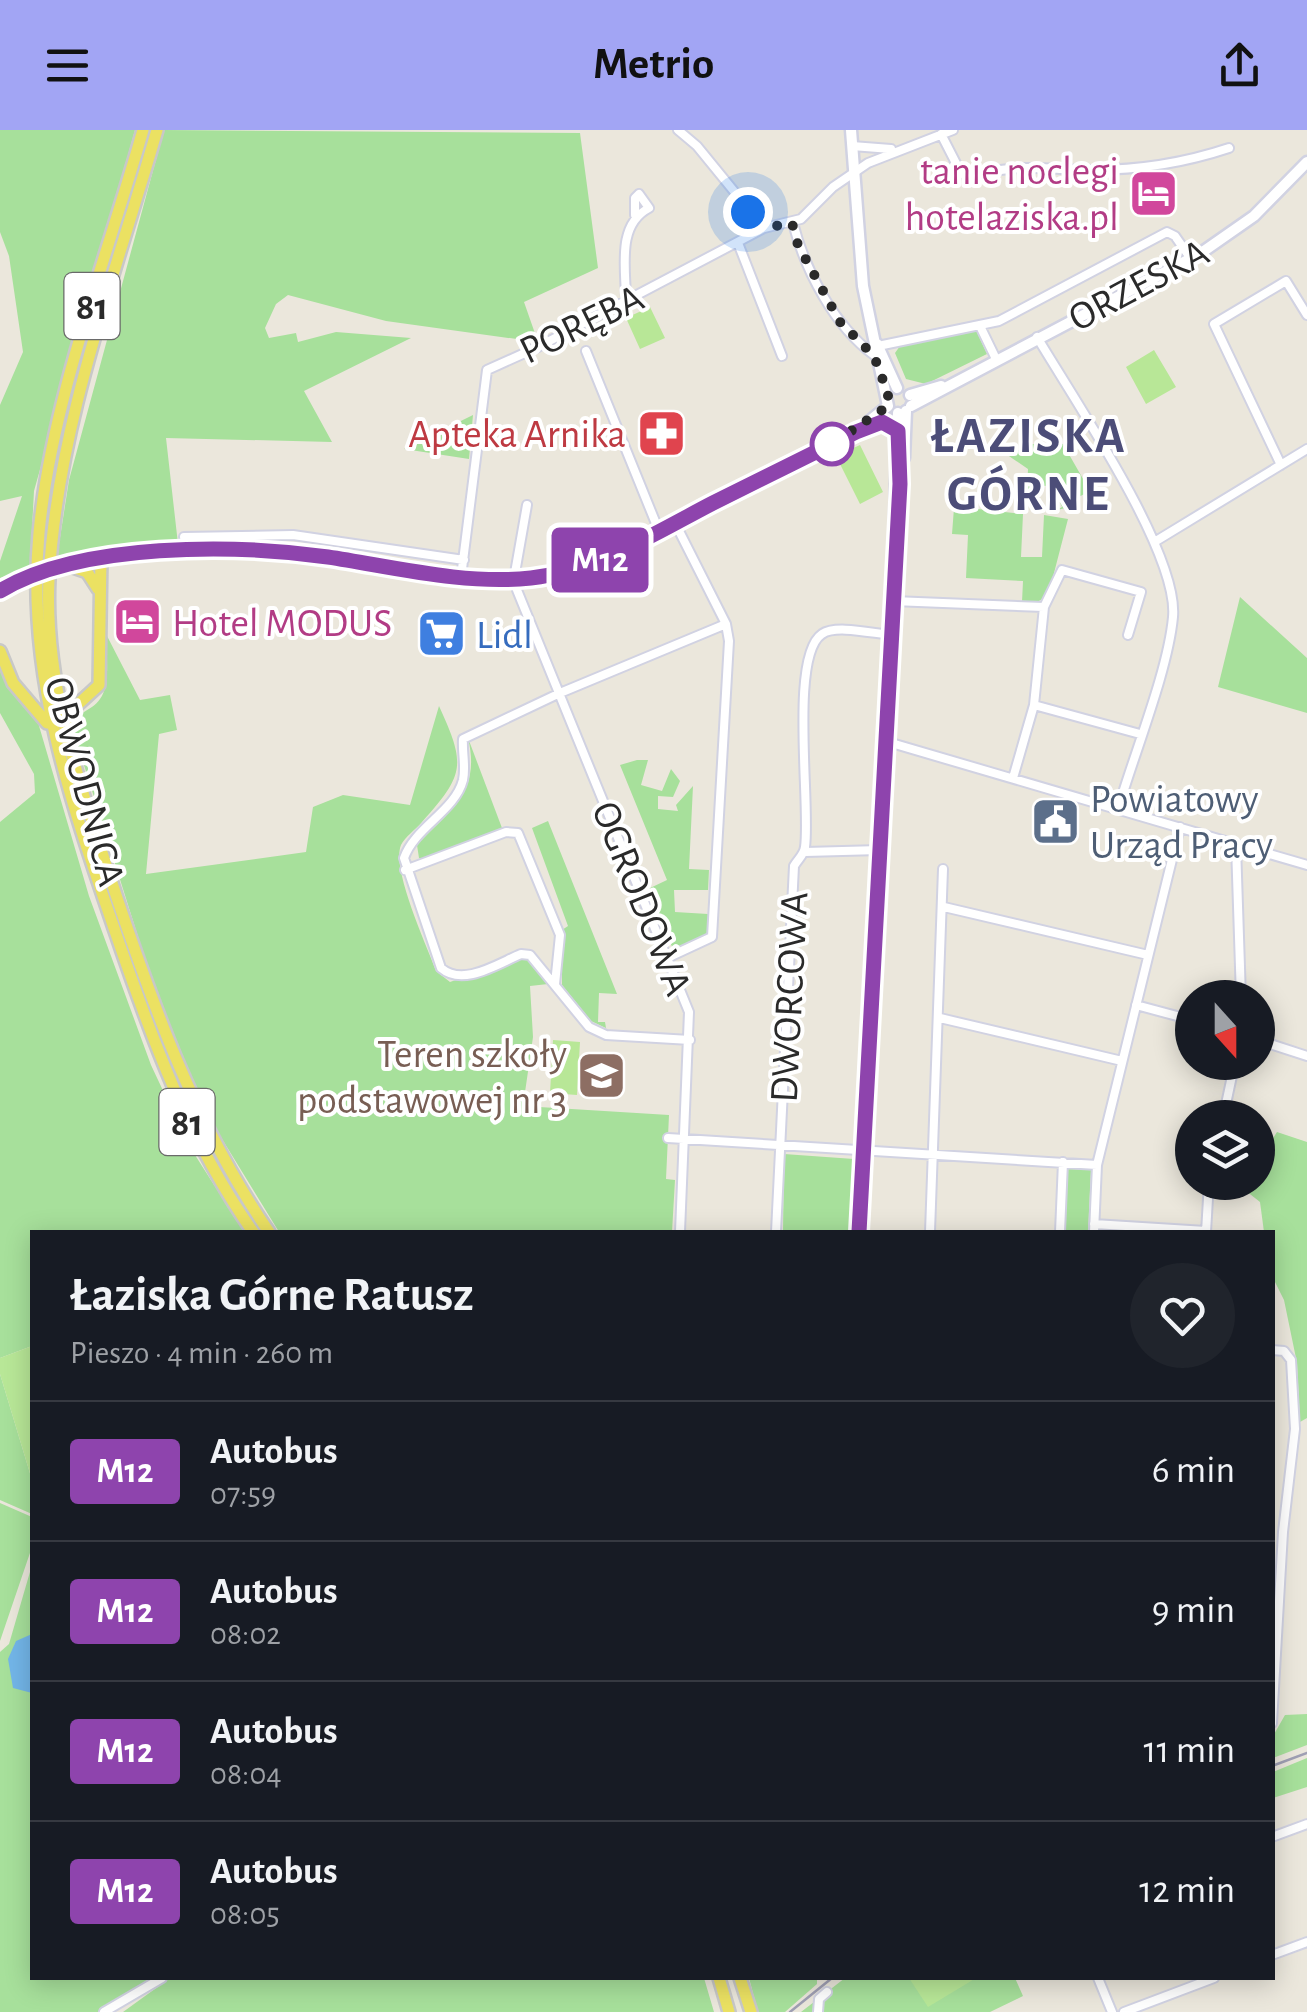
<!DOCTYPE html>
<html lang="pl">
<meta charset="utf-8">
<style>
:root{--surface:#171b24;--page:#20242c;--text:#f1f3f6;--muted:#9ea1a6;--line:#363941;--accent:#a2a5f4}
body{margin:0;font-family:"Alegreya Sans",sans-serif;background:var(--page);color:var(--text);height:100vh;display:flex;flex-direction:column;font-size:38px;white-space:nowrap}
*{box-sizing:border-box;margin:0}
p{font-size:32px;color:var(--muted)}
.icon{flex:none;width:55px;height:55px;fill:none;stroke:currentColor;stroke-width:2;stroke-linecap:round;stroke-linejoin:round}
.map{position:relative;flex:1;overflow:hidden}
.drawer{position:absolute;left:30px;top:1100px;width:1245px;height:750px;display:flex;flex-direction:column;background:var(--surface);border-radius:0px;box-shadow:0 5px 25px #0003}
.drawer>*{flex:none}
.badge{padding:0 20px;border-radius:8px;font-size:35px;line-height:65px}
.needle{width:65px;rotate:159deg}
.buttons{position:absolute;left:1175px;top:850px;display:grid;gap:20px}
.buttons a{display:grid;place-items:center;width:100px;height:100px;border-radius:50%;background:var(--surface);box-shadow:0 5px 25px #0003;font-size:50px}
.you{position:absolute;width:50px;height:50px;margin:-25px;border:8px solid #fff;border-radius:50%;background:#1a73e8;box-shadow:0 0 0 15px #1a73e833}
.map>.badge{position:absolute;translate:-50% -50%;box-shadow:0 0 0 5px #fff}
.round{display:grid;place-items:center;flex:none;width:105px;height:105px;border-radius:52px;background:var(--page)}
.overview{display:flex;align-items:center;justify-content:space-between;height:170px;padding:0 40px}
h1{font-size:48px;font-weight:600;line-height:75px}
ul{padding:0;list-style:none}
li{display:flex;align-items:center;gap:30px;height:140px;padding:0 40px;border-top:2px solid var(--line)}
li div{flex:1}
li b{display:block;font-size:38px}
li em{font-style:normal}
li .badge{min-width:110px;font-weight:700;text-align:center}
header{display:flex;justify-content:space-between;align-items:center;height:130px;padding:0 40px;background:var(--accent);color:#111;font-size:45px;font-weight:600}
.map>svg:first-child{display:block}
.green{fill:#a7e09b}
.pitch{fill:#b8e797}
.water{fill:#73b6e9}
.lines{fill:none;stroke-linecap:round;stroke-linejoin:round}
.street-casing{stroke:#d1d2e2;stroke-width:12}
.secondary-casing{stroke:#d1d2e2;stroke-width:15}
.primary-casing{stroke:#c8c8c8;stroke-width:16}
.street{stroke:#fff;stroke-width:8}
.secondary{stroke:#fff;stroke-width:10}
.primary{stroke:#ebe162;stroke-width:11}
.rail{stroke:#9f9fb3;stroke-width:2.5}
.secondary-bridge-casing{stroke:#d1d2e2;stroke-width:15;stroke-linecap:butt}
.secondary-bridge{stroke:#fff;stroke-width:10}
.line-casing{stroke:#fff;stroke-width:22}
.line{stroke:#8e44ad;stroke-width:15}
.walk{stroke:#2a2a2a;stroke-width:10;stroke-dasharray:0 18}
.stop-dot{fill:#fff;stroke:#8e44ad;stroke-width:5}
.labels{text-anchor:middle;stroke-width:8;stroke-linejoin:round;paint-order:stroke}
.shield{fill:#fff;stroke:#6a6a6a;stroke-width:2.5}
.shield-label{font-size:38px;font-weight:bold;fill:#2a2a2a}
.hotel-label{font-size:40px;fill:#b23c85;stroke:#fff;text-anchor:end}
.street-label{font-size:40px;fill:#2a2a2a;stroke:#fff}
.health-label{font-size:40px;fill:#be3a42;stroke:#fff;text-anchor:end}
.shop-label{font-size:40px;fill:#366cbe;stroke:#fff;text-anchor:start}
.service-label{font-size:40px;fill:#4e5e75;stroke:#fff;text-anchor:start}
.education-label{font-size:40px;fill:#785e54;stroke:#fff;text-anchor:end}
.district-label{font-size:50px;font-weight:bold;letter-spacing:2.5px;fill:#4c4d78;stroke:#fff}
</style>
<header><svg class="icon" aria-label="menu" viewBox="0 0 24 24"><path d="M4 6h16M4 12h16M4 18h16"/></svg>Metrio<svg class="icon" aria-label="share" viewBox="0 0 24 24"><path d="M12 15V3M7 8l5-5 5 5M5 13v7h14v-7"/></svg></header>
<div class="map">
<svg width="1307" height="1882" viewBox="0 0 1307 1882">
<rect width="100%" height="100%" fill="#ebe7dc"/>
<path class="green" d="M0 0H135L34 361 30 438 0 448V431L22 366 0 371V275L23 222 9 126 0 102Z
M164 0 580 3 598 138 524 172 538 212 386 191 288 165 276 174 265 198 269 208 296 203 298 212 336 202 411 208 304 261 332 312 166 308 178 414 57 427 69 350Z
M976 200 987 224 926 254 906 249 895 223 900 216Z
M473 285 469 329 404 319Z
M1030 314H1063L1090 361 1071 371 1074 376 1057 380 1062 377 1052 354 1027 361 1028 339 1006 324V320H1030Z
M977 375 978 379 1023 384 1021 427H1042L1044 385 1068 389 1048 466 1035 473 1022 472 1023 451 966 448 968 405 952 404 954 378Z
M1240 467 1307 528V583L1218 557Z
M106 504 140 570 170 565 177 600 159 604 146 744 306 722 313 677 343 665 410 675 439 576C466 635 465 644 422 692 416 699 405 707 401 715 391 739 427 816 436 841L450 852 524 826 548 854 530 856 533 907 523 976 669 985 666 1049 675 1050 672 1102H279L195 965 157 867 72 597C78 580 91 582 100 569 111 554 106 522 106 504Z
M0 535 12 562 37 589 89 766 151 935 188 1014 244 1102H32V1216L0 1228V692L35 663 34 644 0 583Z
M468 608 502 698 425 730 419 728 417 715C451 679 481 662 468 608Z
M637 630H648L641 655 662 661 671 639 680 651 673 667 658 666V679L678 681 676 675 693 656 689 739 709 740 708 760H674L675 782 708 784V804L673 819 648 759 667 750 620 635Z
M548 691 617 864 599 863 598 892H605L606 898 591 891 562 855V800L568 796 532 698Z
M1277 1002 1307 1012V1288L1300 1292 1297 1233 1284 1170 1273 1148 1272 1102H1264L1260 1072 1236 1053 1258 1052V1032Z
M784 1024 854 1029 850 1102H783Z
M1067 1039 1091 1040 1088 1102H1064Z
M0 1244 32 1350V1384L0 1370Z
M0 1373 32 1387V1417L0 1511Z
M32 1435V1848H157L107 1882H0V1522L9 1514Z
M1307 1584V1615L1273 1628V1606L1285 1585Z
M1307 1628V1657L1273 1668V1642Z
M170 1848H704L714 1882H123Z
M749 1848H817V1854L785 1882H758Z
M845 1848H1015L1023 1866 990 1882H801Z"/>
<path class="pitch" d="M650 177 665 208 640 219 626 188Z
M1154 220 1176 257 1146 274 1126 237Z
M860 315 883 362 860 374 836 326Z
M553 910 580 912 577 965 550 963Z
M32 1216V1350L0 1244V1228Z
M909 1848H976L928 1877Z"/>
<path class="water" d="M32 1504V1563L13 1558 8 1529 16 1511Z"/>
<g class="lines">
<defs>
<path id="street" d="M678 0 697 16 764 98
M941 4 961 43 970 48C1009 32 1051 40 1092 40 1141 40 1184 33 1229 18
M852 16 891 19
M793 93C805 140 834 196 874 225
M738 113 782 226
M626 171C626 139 616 95 649 78L639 64 635 68V85
M980 196 996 229
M1037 207C1073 268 1179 423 1173 487 1168 541 1134 624 1118 679
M878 216 999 191 1167 102 1175 106 1191 129
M586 221 659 401
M1281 335 1214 194 1286 151 1307 185
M527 375 515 443 517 460 689 882 680 1102
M184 407 293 405 464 430
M1156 411 1307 319
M461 447 487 240 538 217 764 98 801 89 833 57 868 33 953 0
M893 471 1044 477
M1034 575 1140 604
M888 612 1307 735
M1013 648 1034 575 1044 477 1062 440 1141 462 1128 505
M1236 715 1241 868
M805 722 880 720
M405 740 506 702 518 703 560 805 555 854
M944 777 1148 825
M669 827 712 807 729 511 726 494 675 393
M1136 875 1192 890
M940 888 1122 931
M690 910 606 905 589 897 530 825 521 824C497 834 463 857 441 838L404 728C415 697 455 681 463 650 466 637 462 622 463 609L560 563 726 494
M1258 910 1307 926
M1223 988 1235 932
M668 1008 1097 1035
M1094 1094 1206 1101
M776 1102 794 736C798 729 804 725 805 717 811 677 789 526 822 504 836 494 875 504 892 505
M930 1102 943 739
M1060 1102 1063 1032
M1094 1102 1097 1035 1180 697
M1206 1102 1209 1052
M1272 1220 1284 1221 1291 1230 1295 1299 1283 1402 1272 1593
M1272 1707 1307 1694
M1272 1825 1307 1812
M1098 1848 1112 1882
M104 1882 162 1848
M818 1882 819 1869 827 1862
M1124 1882 1214 1848"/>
<path id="secondary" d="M851 0 863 156 888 276
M877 214 897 258
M910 265 941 256
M911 276 1201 123 1254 86 1307 32
M882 292 898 301
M904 328 906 281
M64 434 119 425 248 420 461 447 515 450 562 443 614 424 856 302 888 276
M0 461 19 449
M859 1102 891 532 898 283"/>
<path id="primary" d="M143 0C107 127 51 273 39 403 26 543 70 670 115 801 151 907 188 1009 253 1102
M157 0C115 146 57 296 49 449 44 551 78 649 109 744 151 871 193 991 269 1102
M64 434 87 442 98 459
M0 521 13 553 47 593
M66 599 75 577 99 555 101 427
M719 1848 729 1882
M740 1848 751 1882"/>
</defs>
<use href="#street" class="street-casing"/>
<use href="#secondary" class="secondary-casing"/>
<use href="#primary" class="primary-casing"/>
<use href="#street" class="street"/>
<use href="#secondary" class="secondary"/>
<use href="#primary" class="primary"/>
<path class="rail" d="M1272 1636 1307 1623
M790 1882 832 1848"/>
<defs>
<path id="secondary-bridge" d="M19 449 64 434"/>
</defs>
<use href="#secondary-bridge" class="secondary-bridge-casing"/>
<use href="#secondary-bridge" class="secondary-bridge"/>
</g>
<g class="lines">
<defs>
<path id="line" d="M0 461C81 412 235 414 328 427 394 437 464 455 531 448 598 440 655 403 713 373 761 349 808 326 856 302L882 292 898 301 900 354 859 1102"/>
</defs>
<use href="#line" class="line-casing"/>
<use href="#line" class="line"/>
<path class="walk" d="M748 82 764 98 792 93 798 115 840 192 874 226 888 264V276L832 314"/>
</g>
<defs>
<symbol id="hotel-square" viewBox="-11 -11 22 22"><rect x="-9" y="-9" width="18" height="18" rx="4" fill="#d1479c" stroke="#fff"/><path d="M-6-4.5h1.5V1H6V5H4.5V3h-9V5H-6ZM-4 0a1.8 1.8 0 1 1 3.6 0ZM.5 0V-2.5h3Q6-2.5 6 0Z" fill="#fff"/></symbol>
<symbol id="pharmacy-square" viewBox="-11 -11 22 22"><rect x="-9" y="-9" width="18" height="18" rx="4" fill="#e0444e" stroke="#fff"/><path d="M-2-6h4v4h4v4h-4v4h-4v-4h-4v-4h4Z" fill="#fff"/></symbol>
<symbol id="supermarket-square" viewBox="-11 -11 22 22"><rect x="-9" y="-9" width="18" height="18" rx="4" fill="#3f7fe0" stroke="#fff"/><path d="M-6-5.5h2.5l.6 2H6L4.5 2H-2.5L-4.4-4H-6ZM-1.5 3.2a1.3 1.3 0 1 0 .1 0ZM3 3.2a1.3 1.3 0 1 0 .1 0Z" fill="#fff"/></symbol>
<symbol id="civic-square" viewBox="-11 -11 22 22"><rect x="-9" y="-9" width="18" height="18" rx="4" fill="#5c6f8a" stroke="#fff"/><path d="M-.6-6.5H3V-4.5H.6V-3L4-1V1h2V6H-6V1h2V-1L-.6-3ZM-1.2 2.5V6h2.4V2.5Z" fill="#fff"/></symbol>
<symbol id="school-square" viewBox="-11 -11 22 22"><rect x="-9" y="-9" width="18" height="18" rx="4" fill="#8d6e63" stroke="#fff"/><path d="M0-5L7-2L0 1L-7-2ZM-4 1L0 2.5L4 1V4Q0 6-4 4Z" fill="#fff"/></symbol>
</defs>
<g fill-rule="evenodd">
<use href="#hotel-square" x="1126" y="36" width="55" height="55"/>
<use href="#pharmacy-square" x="634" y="276" width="55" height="55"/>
<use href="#hotel-square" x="110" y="464" width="55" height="55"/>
<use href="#supermarket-square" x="414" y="476" width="55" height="55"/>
<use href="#civic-square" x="1028" y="664" width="55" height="55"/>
<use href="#school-square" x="574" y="918" width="55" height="55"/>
</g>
<circle class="stop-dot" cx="832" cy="314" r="20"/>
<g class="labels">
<g class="shield">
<rect x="64.5" y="143" width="55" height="66" rx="8"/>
<rect x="159.5" y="959" width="55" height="66" rx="8"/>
</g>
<g class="shield-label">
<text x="92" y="189">81</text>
<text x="187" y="1005">81</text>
</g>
<g class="hotel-label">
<text x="1119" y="54">tanie noclegi<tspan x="1119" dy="46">hotelaziska.pl</tspan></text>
<text x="172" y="506" text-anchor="start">Hotel MODUS</text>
</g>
<g class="street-label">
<text transform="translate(1138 154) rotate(-28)" y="14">ORZESKA</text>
<text transform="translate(581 193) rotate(-26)" y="14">PORĘBA</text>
<text transform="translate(86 651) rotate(75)" y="14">OBWODNICA</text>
<text transform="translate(643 768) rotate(68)" y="14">OGRODOWA</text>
<text transform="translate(788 867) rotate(-87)" y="14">DWORCOWA</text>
</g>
<g class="health-label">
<text x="626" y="317">Apteka Arnika</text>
</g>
<g class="shop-label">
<text x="476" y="518">Lidl</text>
</g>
<g class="service-label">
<text x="1090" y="682">Powiatowy<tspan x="1090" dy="46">Urząd Pracy</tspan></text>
</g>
<g class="education-label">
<text x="567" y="937">Teren szkoły<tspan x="567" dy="46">podstawowej nr 3</tspan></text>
</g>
<g class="district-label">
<text x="1029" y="322">ŁAZISKA<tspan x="1029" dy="58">GÓRNE</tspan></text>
</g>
</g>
</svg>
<div class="buttons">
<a><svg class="needle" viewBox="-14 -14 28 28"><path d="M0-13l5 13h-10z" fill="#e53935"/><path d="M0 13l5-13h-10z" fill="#9ea1a6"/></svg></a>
<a><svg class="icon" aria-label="layers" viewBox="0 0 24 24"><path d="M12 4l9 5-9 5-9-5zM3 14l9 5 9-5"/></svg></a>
</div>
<div class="you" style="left:748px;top:82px"></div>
<b class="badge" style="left:600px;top:430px;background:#8e44ad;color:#fff">M12</b>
<section class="drawer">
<div class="overview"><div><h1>Łaziska Górne Ratusz</h1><p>Pieszo · 4 min · 260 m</p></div><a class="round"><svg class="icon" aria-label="heart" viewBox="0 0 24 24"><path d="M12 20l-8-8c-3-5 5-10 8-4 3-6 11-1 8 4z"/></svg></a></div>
<ul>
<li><span class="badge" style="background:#8e44ad;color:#fff">M12</span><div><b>Autobus</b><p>07:59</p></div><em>6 min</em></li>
<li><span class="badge" style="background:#8e44ad;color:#fff">M12</span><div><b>Autobus</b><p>08:02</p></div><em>9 min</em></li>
<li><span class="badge" style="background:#8e44ad;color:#fff">M12</span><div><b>Autobus</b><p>08:04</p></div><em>11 min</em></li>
<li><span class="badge" style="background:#8e44ad;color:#fff">M12</span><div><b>Autobus</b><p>08:05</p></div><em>12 min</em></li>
</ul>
</section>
</div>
